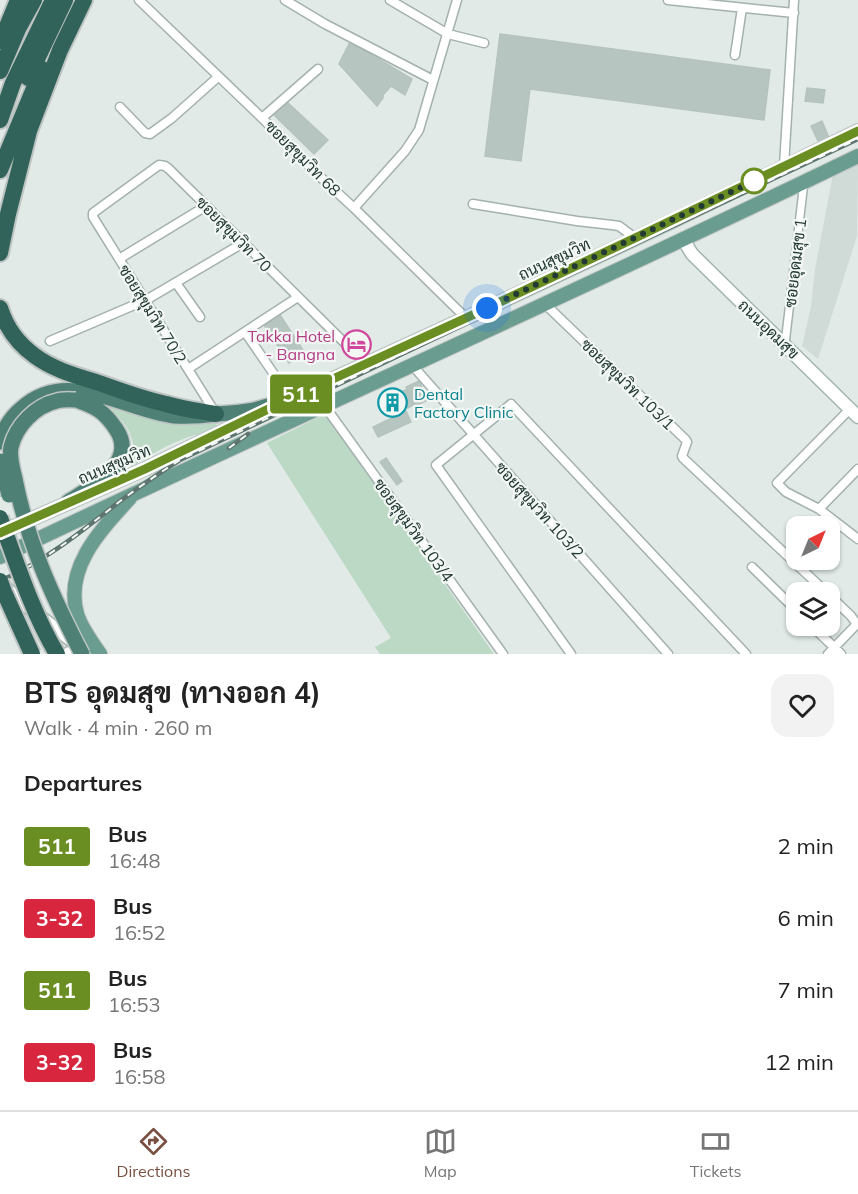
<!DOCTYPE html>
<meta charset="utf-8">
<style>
:root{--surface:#fff;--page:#f2f2f2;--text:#222;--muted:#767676;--line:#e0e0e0;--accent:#794f41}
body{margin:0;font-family:Mulish,Sarabun,sans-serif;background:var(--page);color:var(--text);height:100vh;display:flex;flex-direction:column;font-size:22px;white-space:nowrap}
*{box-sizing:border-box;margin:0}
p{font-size:20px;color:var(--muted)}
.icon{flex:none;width:33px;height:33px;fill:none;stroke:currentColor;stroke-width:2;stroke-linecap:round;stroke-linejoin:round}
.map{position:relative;height:654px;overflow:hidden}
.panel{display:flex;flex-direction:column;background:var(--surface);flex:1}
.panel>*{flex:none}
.badge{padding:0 12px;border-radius:4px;font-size:21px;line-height:39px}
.needle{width:39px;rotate:43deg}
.controls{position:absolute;left:786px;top:516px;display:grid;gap:12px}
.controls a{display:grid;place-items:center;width:54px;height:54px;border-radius:12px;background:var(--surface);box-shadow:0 2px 4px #0004;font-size:30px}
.you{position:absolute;width:30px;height:30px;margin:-15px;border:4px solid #fff;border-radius:50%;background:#1a73e8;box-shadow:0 0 0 9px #1a73e833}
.map>.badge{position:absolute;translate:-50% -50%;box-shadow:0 0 0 3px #fff}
h2{padding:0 24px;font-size:22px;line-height:54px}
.round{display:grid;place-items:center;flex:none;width:63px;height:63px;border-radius:18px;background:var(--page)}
.overview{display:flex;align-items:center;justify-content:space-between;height:102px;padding:0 24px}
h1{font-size:28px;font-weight:700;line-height:45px}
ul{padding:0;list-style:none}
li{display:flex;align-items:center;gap:18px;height:72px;padding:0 24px}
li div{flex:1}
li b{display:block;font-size:22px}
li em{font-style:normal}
li .badge{min-width:66px;font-weight:700;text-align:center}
.tabs{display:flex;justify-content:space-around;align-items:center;height:84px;border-top:2px solid var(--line);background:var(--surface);font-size:16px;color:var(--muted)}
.tabs a{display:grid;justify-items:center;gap:3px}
.tabs .on{color:var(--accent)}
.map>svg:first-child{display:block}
.built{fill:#d0dad6}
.green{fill:#bcd9c5}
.building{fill:#b7c5c0;stroke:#b5c3bd;stroke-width:1.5}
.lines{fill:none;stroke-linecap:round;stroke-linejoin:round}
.pedestrian-casing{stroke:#a4b1ae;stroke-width:10}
.minor-casing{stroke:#a4b1ae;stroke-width:11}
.secondary-casing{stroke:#a1b5ae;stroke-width:15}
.primary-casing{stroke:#bdc4c2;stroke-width:16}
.trunk-casing{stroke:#bdc4c2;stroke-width:18}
.motorway-casing{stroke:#bdc4c2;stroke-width:20}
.pedestrian{stroke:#fff;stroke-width:7}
.minor{stroke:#fff;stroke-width:8}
.secondary{stroke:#fff;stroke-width:12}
.primary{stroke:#6a9c90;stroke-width:14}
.trunk{stroke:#4e8075;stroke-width:15}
.motorway{stroke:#32635a;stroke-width:16}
.rail-casing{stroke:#5e756f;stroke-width:4.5}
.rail{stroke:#f2f7f4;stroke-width:2;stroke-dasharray:7;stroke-linecap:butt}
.trunk-bridge-casing{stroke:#bdc4c2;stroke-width:18;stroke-linecap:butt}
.motorway-bridge-casing{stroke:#bdc4c2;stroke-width:20;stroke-linecap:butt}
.trunk-bridge{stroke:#4e8075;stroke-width:15}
.motorway-bridge{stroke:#32635a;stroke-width:16}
.line-casing{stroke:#fff;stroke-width:14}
.line{stroke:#6b8e23;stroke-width:9}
.walk{stroke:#233934;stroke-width:6;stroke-dasharray:0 10.8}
.stop-dot{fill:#fff;stroke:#6b8e23;stroke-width:3}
.labels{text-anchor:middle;stroke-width:4.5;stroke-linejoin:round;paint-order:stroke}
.street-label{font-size:16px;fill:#233934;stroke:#f2f7f4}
.hotel-label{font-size:16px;fill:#b23c85;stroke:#f2f7f4;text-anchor:end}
.culture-label{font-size:16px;fill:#0d838f;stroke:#f2f7f4;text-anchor:start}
</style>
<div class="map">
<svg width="858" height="654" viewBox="0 0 858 654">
<rect width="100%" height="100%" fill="#e1eae7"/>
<path class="built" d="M858 164 857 236 818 359 802 346 811 307 815 269 833 174Z"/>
<path class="green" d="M100 401 214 422 219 427C213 433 204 433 196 435 175 440 149 455 131 468 142 440 122 416 100 401Z
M325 414 494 654H380L375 647 391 638 267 443Z"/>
<path class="building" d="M500 34 770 70 764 120 530 89 521 161 485 156Z
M350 42 412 79 405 95 391 86 383 95V98L377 106 339 64Z
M807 88 825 90 823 103 805 101Z
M287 102 328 140 314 154 274 115Z
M822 121 829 138 819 143 811 126Z
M280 315 305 353 289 363 264 325Z
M360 337 364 341 355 350 346 342 349 338 354 343Z
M419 381 428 400 415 406 406 387Z
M406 390 413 405 408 408 400 392Z
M397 393 404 407 389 413 383 399Z
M406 411 411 422 378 437 373 427Z
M386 458 402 481 397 485 380 462Z"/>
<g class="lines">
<defs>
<path id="pedestrian" d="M785 344 804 182"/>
<path id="minor" d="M139 0 262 118 314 171 354 208 466 318
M285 0 325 24 433 80
M390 0 448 34 484 43
M668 0 794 13
M735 55 742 8
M120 107 145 133 150 134 172 118 218 77
M262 118 318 69
M784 166 794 0
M473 204 577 221 612 225 619 226 635 238
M354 208 405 151 419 130 457 0
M119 259 206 206
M176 283 200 317
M544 303 686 440 687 442 682 456 683 458 826 592
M245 332 291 399
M50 341 146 300 243 243
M412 365 668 654
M188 369 298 297
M324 405 503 654
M850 409 777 483 786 492 819 509 858 539
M216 414 93 217V213L159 165 165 166 169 169 366 364
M819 509 858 469
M752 567 796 610
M812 626 841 654
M571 654 436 465 511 404 746 654
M828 654 855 626 856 623 851 616 830 596"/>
<path id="secondary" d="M683 239 692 254 858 417
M3 585 21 602 76 644
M66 654 71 653 77 654"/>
<path id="primary" d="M0 533 145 469 287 400 466 318 675 220 858 131
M0 557C285 421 574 294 858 156
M100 654C92 642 81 628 77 614 64 567 101 530 130 498"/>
<path id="trunk" d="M0 442C4 428 11 417 22 408 68 367 124 410 174 416 189 417 202 416 216 414 226 413 237 413 248 411 261 409 274 404 287 400
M68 502C91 487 139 463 116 429 104 411 96 407 76 400"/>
<path id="motorway" d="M1 41 18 0
M0 71 18 29 34 0
M28 78 65 0
M0 120 13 83 53 0
M0 170 42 69
M0 253 8 214 29 131 60 50 84 0
M0 308C6 327 18 344 35 356 54 370 77 376 99 383 121 391 143 399 166 404 182 409 199 411 216 414"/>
</defs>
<use href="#pedestrian" class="pedestrian-casing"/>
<use href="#minor" class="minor-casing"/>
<use href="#secondary" class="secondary-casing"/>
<use href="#primary" class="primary-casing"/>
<use href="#trunk" class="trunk-casing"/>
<use href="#motorway" class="motorway-casing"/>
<use href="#pedestrian" class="pedestrian"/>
<use href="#minor" class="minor"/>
<use href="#secondary" class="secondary"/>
<use href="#primary" class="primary"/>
<use href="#trunk" class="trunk"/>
<use href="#motorway" class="motorway"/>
<defs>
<path id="rail" d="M229 448 248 434
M0 581C45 561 81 532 119 502 139 487 159 473 180 460L528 294 858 139"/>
</defs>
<use href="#rail" class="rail-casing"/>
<use href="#rail" class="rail"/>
<defs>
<path id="trunk-bridge" d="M76 400C70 400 63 399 57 401 35 406 16 426 11 447 9 457 13 470 15 479 27 541 53 598 82 654
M0 461 9 495"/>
<path id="motorway-bridge" d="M0 518C17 564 32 612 57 654
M0 581 4 592 32 654"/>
</defs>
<use href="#trunk-bridge" class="trunk-bridge-casing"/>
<use href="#motorway-bridge" class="motorway-bridge-casing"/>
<use href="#trunk-bridge" class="trunk-bridge"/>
<use href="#motorway-bridge" class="motorway-bridge"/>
</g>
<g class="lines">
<defs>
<path id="line" d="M0 533 145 469 287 400 466 318 635 238 858 131"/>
</defs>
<use href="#line" class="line-casing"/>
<use href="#line" class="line"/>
<path class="walk" d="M487 308 754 181"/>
</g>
<defs>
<symbol id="hotel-ring" viewBox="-11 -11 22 22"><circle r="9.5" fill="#f2f7f4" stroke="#d1479c" stroke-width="1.5"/><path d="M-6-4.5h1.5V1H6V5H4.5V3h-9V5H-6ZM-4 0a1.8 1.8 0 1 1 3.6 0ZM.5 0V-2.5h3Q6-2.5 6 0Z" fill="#d1479c"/></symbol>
<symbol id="building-ring" viewBox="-11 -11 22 22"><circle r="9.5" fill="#f2f7f4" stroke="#0f9aa8" stroke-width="1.5"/><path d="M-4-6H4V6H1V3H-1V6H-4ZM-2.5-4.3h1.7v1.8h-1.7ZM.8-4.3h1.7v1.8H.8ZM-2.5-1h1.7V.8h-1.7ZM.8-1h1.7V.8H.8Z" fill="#0f9aa8"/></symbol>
</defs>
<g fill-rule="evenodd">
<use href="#hotel-ring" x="340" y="328" width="33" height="33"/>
<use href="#building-ring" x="376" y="386" width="33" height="33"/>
</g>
<circle class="stop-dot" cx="754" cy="181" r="12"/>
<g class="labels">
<g class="street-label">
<text transform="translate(303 158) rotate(45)" y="6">ซอยสุขุมวิท 68</text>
<text transform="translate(234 234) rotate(45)" y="6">ซอยสุขุมวิท 70</text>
<text transform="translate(554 259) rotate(-25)" y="6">ถนนสุขุมวิท</text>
<text transform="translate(795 263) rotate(-83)" y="6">ซอยอุดมสุข 1</text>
<text transform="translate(153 314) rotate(58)" y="6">ซอยสุขุมวิท 70/2</text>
<text transform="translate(769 329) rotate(44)" y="6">ถนนอุดมสุข</text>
<text transform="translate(628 384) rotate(44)" y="6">ซอยสุขุมวิท 103/1</text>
<text transform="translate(114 464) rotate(-23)" y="6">ถนนสุขุมวิท</text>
<text transform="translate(540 510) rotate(48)" y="6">ซอยสุขุมวิท 103/2</text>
<text transform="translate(414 530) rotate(54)" y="6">ซอยสุขุมวิท 103/4</text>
</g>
<g class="hotel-label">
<text x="335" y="342">Takka Hotel<tspan x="335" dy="18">- Bangna</tspan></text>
</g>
<g class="culture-label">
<text x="414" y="400">Dental<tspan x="414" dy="18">Factory Clinic</tspan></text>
</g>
</g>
</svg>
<div class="controls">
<a><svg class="needle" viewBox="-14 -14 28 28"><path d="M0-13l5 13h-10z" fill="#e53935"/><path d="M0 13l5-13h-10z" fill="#767676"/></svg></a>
<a><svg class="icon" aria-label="layers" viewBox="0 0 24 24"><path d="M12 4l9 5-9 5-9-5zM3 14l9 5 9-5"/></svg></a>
</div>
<div class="you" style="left:487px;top:308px"></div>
<b class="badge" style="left:301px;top:394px;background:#6b8e23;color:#fff">511</b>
</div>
<section class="panel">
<div class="overview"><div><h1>BTS อุดมสุข (ทางออก 4)</h1><p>Walk · 4 min · 260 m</p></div><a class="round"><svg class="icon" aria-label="heart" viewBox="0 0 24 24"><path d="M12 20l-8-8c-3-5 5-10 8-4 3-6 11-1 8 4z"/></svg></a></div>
<h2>Departures</h2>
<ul>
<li><span class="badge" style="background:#6b8e23;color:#fff">511</span><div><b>Bus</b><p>16:48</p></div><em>2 min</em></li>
<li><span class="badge" style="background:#d7263d;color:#fff">3-32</span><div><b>Bus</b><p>16:52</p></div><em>6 min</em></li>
<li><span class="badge" style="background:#6b8e23;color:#fff">511</span><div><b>Bus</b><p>16:53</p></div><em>7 min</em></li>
<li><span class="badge" style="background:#d7263d;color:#fff">3-32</span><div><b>Bus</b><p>16:58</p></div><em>12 min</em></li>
</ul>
</section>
<nav class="tabs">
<a class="on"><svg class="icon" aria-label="directions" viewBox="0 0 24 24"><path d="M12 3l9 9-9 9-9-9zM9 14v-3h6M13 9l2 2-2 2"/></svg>Directions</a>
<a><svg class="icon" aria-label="map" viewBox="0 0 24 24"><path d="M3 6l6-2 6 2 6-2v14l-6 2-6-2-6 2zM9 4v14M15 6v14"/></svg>Map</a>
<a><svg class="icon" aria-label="tickets" viewBox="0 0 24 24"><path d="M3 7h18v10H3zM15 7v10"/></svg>Tickets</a>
</nav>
